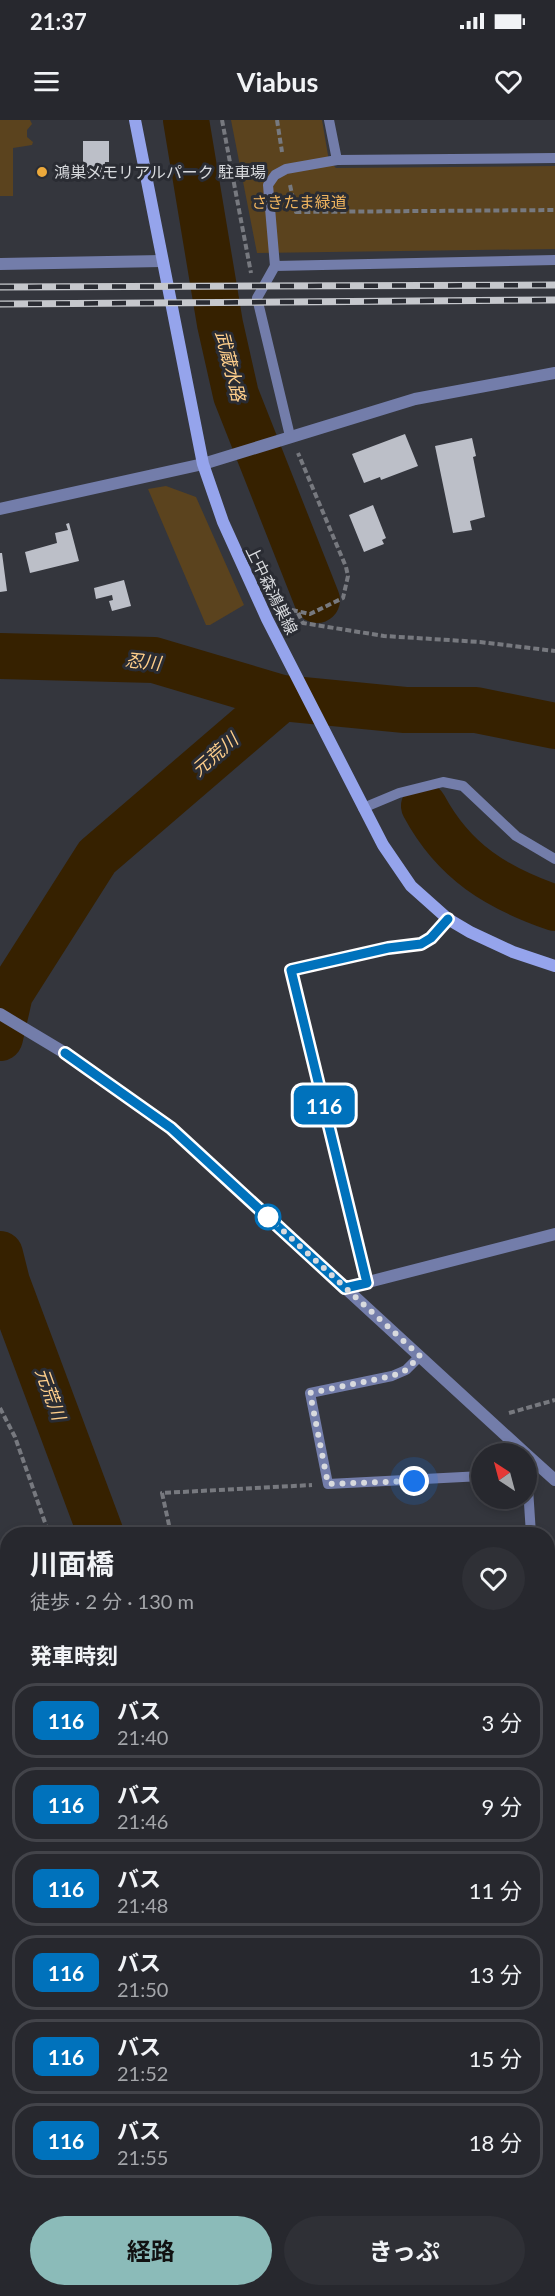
<!DOCTYPE html>
<html lang="ja">
<meta charset="utf-8">
<style>
:root{--surface:#27282e;--page:#2f3036;--text:#f1f3f6;--muted:#a4a6aa;--line:#43444a;--accent:#8bbbb9}
body{margin:0;font-family:Lato,"Noto Sans JP",sans-serif;background:var(--page);color:var(--text);height:100vh;display:flex;flex-direction:column;font-size:22px;white-space:nowrap}
*{box-sizing:border-box;margin:0}
p{font-size:20px;color:var(--muted)}
.icon{flex:none;width:33px;height:33px;fill:none;stroke:currentColor;stroke-width:2;stroke-linecap:round;stroke-linejoin:round}
.map{position:relative;flex:1;overflow:hidden}
.side{position:absolute;left:0px;top:1407px;width:555px;height:770px;display:flex;flex-direction:column;background:var(--surface);border-radius:24px 24px 0 0;box-shadow:0 3px 9px #0003,0 0 0 2px var(--line)}
.side>*{flex:none}
.badge{padding:0 12px;border-radius:9px;font-size:21px;line-height:39px}
.needle{width:39px;rotate:324deg}
.fabs{position:absolute;left:471px;top:1323px;display:grid;gap:12px}
.fabs a{display:grid;place-items:center;width:66px;height:66px;border-radius:50%;background:var(--surface);box-shadow:0 3px 9px #0003,0 0 0 2px var(--line);font-size:30px}
.you{position:absolute;width:30px;height:30px;margin:-15px;border:4px solid #fff;border-radius:50%;background:#1a73e8;box-shadow:0 0 0 9px #1a73e833}
.map>.badge{position:absolute;translate:-50% -50%;box-shadow:0 0 0 3px #fff}
h2{padding:0 30px;font-size:22px;line-height:54px}
.round{display:grid;place-items:center;flex:none;width:63px;height:63px;border-radius:32px;background:var(--page)}
.summary{display:flex;align-items:center;justify-content:space-between;height:102px;padding:0 30px}
h1{font-size:28px;font-weight:700;line-height:45px}
.action{display:flex;gap:12px;margin-top:auto;padding:12px 30px}
.action a{flex:1;height:69px;border-radius:36px;background:var(--accent);color:#111;font-size:24px;font-weight:700;line-height:69px;text-align:center}
.action a+a{background:var(--page);color:var(--text)}
ul{padding:0;list-style:none}
li{display:flex;align-items:center;gap:18px;height:75px;margin:0 12px 9px;padding:0 18px;border:3px solid var(--line);border-radius:24px}
li div{flex:1}
li b{display:block;font-size:22px}
li em{font-style:normal}
li .badge{min-width:66px;font-weight:700;text-align:center}
.status{display:flex;justify-content:space-between;align-items:center;height:42px;padding:0 30px;background:var(--surface);direction:ltr}
.status svg{height:16px;fill:currentColor}
header{display:flex;justify-content:space-between;align-items:center;height:78px;padding:0 30px;background:var(--surface);font-size:27px;font-weight:700}
.map>svg:first-child{display:block}
.green{fill:#5b431e}
.lines{fill:none;stroke-linecap:round;stroke-linejoin:round}
.stream{stroke:#362100;stroke-width:8}
.river{stroke:#362100;stroke-width:46}
.building{fill:#bcbfc8}
.path{stroke:#77797f;stroke-width:4;stroke-dasharray:6 3;stroke-linecap:butt}
.service{stroke:#737daa;stroke-width:10}
.minor{stroke:#737daa;stroke-width:12}
.tertiary{stroke:#737daa;stroke-width:12}
.secondary{stroke:#95a4ec;stroke-width:12}
.rail-casing{stroke:#c6c8cd;stroke-width:7}
.rail{stroke:#2a2c33;stroke-width:4.5;stroke-dasharray:14;stroke-linecap:butt}
.line-casing{stroke:#fff;stroke-width:14}
.line{stroke:#0072bc;stroke-width:9}
.walk{stroke:#d8dade;stroke-width:6;stroke-dasharray:0 10.8}
.poi-dot{fill:#eca93b;stroke:#2a2c33;stroke-width:2}
.stop-dot{fill:#fff;stroke:#0072bc;stroke-width:3}
.labels{text-anchor:middle;stroke-width:6;stroke-linejoin:round;paint-order:stroke}
.poi-label{font-size:16px;fill:#d8dade;stroke:#2a2c33;text-anchor:start}
.park-label{font-size:16px;fill:#f1b55e;stroke:#2a2c33}
.street-label{font-size:16px;fill:#d8dade;stroke:#2a2c33}
.water-label{font-size:18px;font-style:italic;fill:#fece8b;stroke:#2a2c33}
</style>
<div class="status"><b>21:37</b><svg viewBox="0 0 49 12"><path d="M0 12V9h3v3zM5 12V6h3v6zM10 12V3h3v9zM15 12V0h3v12zM26 1h20v11H26zM47 4h2v5h-2z"/></svg></div>
<header><svg class="icon" aria-label="menu" viewBox="0 0 24 24"><path d="M4 6h16M4 12h16M4 18h16"/></svg>Viabus<svg class="icon" aria-label="heart" viewBox="0 0 24 24"><path d="M12 20l-8-8c-3-5 5-10 8-4 3-6 11-1 8 4z"/></svg></header>
<div class="map">
<svg width="555" height="2176" viewBox="0 0 555 2176">
<rect width="100%" height="100%" fill="#34363d"/>
<path class="green" d="M0 0H30L32 4 27 10V17L33 22 32 25 13 28V76H0Z
M231 0H322L329 41 336 48 555 46V129L257 133Z
M166 366 196 377 244 485 210 505H206L148 369Z"/>
<g class="lines">
<path class="stream" d="M0 1566 8 1556"/>
<path class="river" d="M186 0 220 204 236 275 317 480
M0 536 154 540 282 578 405 590H476L555 606
M424 686C454 742 497 768 555 788
M0 918 10 874 97 737 282 578
M0 1134 7 1162 101 1414
M392 2169 395 2176"/>
</g>
<path class="building" d="M83 21H109V42H105L104 59H83Z
M405 314 418 346 381 360 380 357 364 363 352 334Z
M472 318 476 336 473 337 485 397 470 401 472 410 453 413 435 326Z
M373 385 386 418 382 420 384 424 364 432 349 395Z
M69 403 79 441 30 453 25 432 57 423 55 413 68 410 66 404Z
M0 433H2L7 471 0 472Z
M124 460 131 486 112 491 109 481 113 480 112 475 96 479 94 468Z
M4 1891 8 1894V1970L0 1980V1897Z
M8 2055V2116L0 2110V2065Z"/>
<g class="lines">
<path class="path" d="M222 0 251 153
M277 0 282 32
M290 65 296 92 555 90
M283 488 310 494 343 478 348 456 346 447 298 333
M298 493 303 503 384 516 480 522 555 531
M0 1288 15 1317 49 1414
M509 1293 555 1280
M171 1414 162 1373 312 1365
M0 1829 8 1819
M441 2169 443 2176
M133 2176 138 2169"/>
<path class="service" d="M329 0 337 40
M275 146 555 140
M290 316 257 178 275 146 268 65 275 55 286 49 337 40 555 38
M363 688 399 673 443 662 463 666 516 716 555 739
M367 1163 291 850 388 828 421 824 431 818 448 799
M420 1236 406 1250 392 1256 310 1273 328 1364 482 1356
M527 1353 531 1414
M548 1634 555 1737"/>
<path class="minor" d="M0 144 162 141
M0 389 203 344 415 279 555 253
M345 1168 555 1114
M0 2139 8 2145
M39 2169 48 2176"/>
<path class="tertiary" d="M0 894 65 933 171 1008 526 1334
M526 1334 555 1360"/>
<path class="secondary" d="M135 0 203 344 223 402 267 499 383 725 411 766 448 799 470 812 513 832 555 846"/>
<defs>
<path id="rail" d="M0 167 555 165
M0 184 555 180"/>
</defs>
<use href="#rail" class="rail-casing"/>
<use href="#rail" class="rail"/>
</g>
<g class="lines">
<defs>
<path id="line" d="M65 933 171 1008 345 1168 367 1163 291 850 388 828 421 824 431 818 448 799"/>
</defs>
<use href="#line" class="line-casing"/>
<use href="#line" class="line"/>
<path class="walk" d="M268 1097 420 1236 406 1250 392 1256 310 1273 328 1364 414 1361"/>
</g>
<circle class="poi-dot" cx="42" cy="52" r="6"/>
<circle class="stop-dot" cx="268" cy="1097" r="12"/>
<g class="labels">
<g class="poi-label">
<text x="54" y="58">鴻巣メモリアルパーク 駐車場</text>
</g>
<g class="park-label">
<text x="299" y="88">さきたま緑道</text>
</g>
<g class="street-label">
<text transform="translate(272 470) rotate(64)" y="6">上中森鴻巣線</text>
</g>
<g class="water-label">
<text transform="translate(230 246) rotate(76)" y="6">武蔵水路</text>
<text transform="translate(143 542) rotate(6)" y="6">忍川</text>
<text transform="translate(215 635) rotate(-41)" y="6">元荒川</text>
<text transform="translate(50 1274) rotate(70)" y="6">元荒川</text>
</g>
</g>
</svg>
<div class="fabs">
<a><svg class="needle" viewBox="-14 -14 28 28"><path d="M0-13l5 13h-10z" fill="#e53935"/><path d="M0 13l5-13h-10z" fill="#a4a6aa"/></svg></a>
</div>
<div class="you" style="left:414px;top:1361px"></div>
<b class="badge" style="left:324px;top:985px;background:#0072bc;color:#fff">116</b>
<section class="side">
<div class="summary"><div><h1>川面橋</h1><p>徒歩 · 2 分 · 130 m</p></div><a class="round"><svg class="icon" aria-label="heart" viewBox="0 0 24 24"><path d="M12 20l-8-8c-3-5 5-10 8-4 3-6 11-1 8 4z"/></svg></a></div>
<h2>発車時刻</h2>
<ul>
<li><span class="badge" style="background:#0072bc;color:#fff">116</span><div><b>バス</b><p>21:40</p></div><em>3 分</em></li>
<li><span class="badge" style="background:#0072bc;color:#fff">116</span><div><b>バス</b><p>21:46</p></div><em>9 分</em></li>
<li><span class="badge" style="background:#0072bc;color:#fff">116</span><div><b>バス</b><p>21:48</p></div><em>11 分</em></li>
<li><span class="badge" style="background:#0072bc;color:#fff">116</span><div><b>バス</b><p>21:50</p></div><em>13 分</em></li>
<li><span class="badge" style="background:#0072bc;color:#fff">116</span><div><b>バス</b><p>21:52</p></div><em>15 分</em></li>
<li><span class="badge" style="background:#0072bc;color:#fff">116</span><div><b>バス</b><p>21:55</p></div><em>18 分</em></li>
</ul>
<div class="action"><a>経路</a><a>きっぷ</a></div>
</section>
</div>
